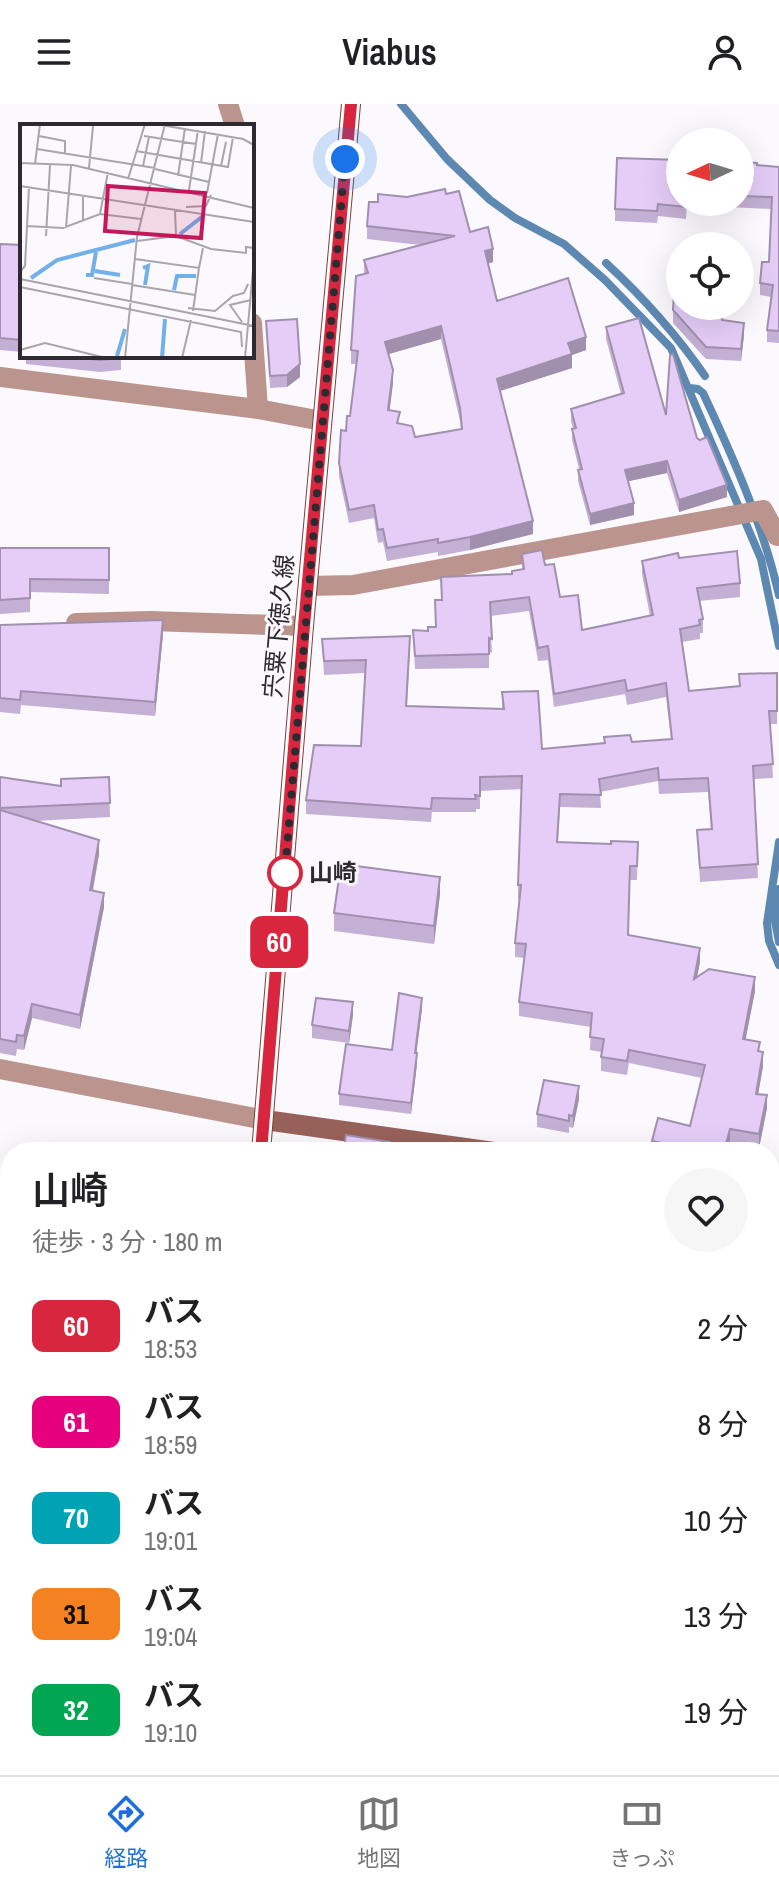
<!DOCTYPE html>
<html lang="ja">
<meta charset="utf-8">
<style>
:root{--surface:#fff;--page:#f6f6f6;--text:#202124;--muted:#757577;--line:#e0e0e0;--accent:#1e6fd9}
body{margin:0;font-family:"Archivo Narrow","Noto Sans JP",sans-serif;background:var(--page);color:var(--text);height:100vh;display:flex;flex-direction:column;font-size:30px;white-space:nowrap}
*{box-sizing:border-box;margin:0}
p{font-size:26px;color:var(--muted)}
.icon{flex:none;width:44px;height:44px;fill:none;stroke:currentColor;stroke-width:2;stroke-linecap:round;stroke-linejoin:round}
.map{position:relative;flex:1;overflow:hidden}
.details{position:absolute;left:0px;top:1038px;width:780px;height:634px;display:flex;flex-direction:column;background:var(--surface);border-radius:32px 32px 0 0;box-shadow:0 8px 32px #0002}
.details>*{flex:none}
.badge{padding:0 16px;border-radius:12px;font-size:28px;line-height:52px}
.needle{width:52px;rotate:266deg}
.buttons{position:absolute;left:666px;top:24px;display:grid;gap:16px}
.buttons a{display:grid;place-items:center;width:88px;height:88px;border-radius:50%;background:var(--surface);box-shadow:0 8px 32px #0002;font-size:40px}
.you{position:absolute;width:40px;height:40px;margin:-20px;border:6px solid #fff;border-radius:50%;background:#1a73e8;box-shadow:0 0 0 12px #1a73e833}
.map>.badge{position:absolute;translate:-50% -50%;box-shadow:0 0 0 4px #fff}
.round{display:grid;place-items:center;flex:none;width:84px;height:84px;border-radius:42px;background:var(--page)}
.overview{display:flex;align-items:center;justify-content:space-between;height:136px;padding:0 32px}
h1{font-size:38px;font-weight:600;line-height:60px}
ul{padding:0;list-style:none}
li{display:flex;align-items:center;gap:24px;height:96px;padding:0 32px}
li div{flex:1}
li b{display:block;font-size:30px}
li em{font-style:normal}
li .badge{min-width:88px;font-weight:700;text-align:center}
header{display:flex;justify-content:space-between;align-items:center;height:104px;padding:0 32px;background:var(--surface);font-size:36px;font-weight:600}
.tabs{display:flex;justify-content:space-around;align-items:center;height:112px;border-top:2px solid var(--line);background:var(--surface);font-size:22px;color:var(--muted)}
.tabs a{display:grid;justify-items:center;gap:4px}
.tabs .current{color:var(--accent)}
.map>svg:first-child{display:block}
.education{fill:#feece2}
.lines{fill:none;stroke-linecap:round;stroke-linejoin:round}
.stream{stroke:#5d88b1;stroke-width:8}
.street{stroke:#ba948d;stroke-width:20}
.secondary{stroke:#98625a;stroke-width:20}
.primary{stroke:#7e3f36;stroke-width:20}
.wall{fill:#c5b0d5;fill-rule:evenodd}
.shaded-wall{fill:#a090ae}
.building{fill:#e5cdf8;stroke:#a090ae;stroke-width:2;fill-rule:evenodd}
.line-casing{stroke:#fff;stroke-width:18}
.line{stroke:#d7263d;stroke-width:12}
.walk{stroke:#2e2a31;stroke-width:8;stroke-dasharray:0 14.4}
.stop-dot{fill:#fff;stroke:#d7263d;stroke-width:4}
.labels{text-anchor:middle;stroke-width:6;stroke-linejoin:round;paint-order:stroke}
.street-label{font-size:24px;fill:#2e2a31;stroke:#fbf9fd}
.stop-label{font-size:24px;font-weight:bold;fill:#2e2a31;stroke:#fbf9fd;text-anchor:start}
.inset-river{fill:none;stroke:#71b0e8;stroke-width:4}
.inset-road{fill:none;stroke:#a9a6ab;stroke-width:2}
.view{fill:#c2185b;fill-opacity:0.15;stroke:#c2185b;stroke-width:4}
.inset-edge{fill:none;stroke:#2e2a31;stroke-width:4}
</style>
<header><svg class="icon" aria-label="menu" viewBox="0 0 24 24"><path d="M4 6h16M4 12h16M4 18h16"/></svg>Viabus<svg class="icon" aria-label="person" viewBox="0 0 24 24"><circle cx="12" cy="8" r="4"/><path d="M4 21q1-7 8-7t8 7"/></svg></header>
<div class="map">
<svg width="779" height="1671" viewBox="0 0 779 1671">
<rect width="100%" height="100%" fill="#fbf9fd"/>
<path class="education" d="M770 1117 779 1119V1671H479V1662H770Z"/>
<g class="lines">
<path class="stream" d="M401 0 447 55 490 96 515 114 564 140 605 176 671 244 761 455 779 542
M606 159C644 194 676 230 705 272
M690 284 698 285 703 289C733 353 763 421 779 491
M779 738 767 819 769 837 779 861
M779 785 775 817 779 838"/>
<path class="street" d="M228 0 235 22
M252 219 258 305
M0 273 258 305 322 317
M308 482 353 481 763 406 777 432
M76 519 150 517 304 522
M0 965 265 1016
M469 1662 470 1671"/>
<path class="secondary" d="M265 1016 494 1048
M770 1093 779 1094"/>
<path class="primary" d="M261 1048 304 522 351 0
M192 1671 193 1662"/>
</g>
<path class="wall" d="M740 58 757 61 779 63V239L767 238V226L771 193 760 191V179L769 158 771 105 687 101 686 115 658 112 657 119 615 117V105L680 98H740Z
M446 90 470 128 493 158 488 160 497 197 586 246 572 251V264L500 287 533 430 470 446 438 452V448L387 457 383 438 378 439 374 414 349 419 339 372V359L350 312 357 260H351V246L364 170V156L420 141 367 135V122L378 98 407 93ZM441 235 460 317 461 325 415 333 400 320 389 307 393 279 389 250Z
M0 140 22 141V248L0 246Z
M673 206 723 216 744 231 741 257 706 255 673 219Z
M266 217 300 273 287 283 270 284Z
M606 223 666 311 697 334 727 393 679 408 667 369 628 377 634 411 590 421 578 377V366L579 365 572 336V325H573L571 317V305L621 290 606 235Z
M26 252H121V266L100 268 26 260Z
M0 444H109V490L30 488V508L0 510Z
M522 450 545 461 560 493 582 526 650 512 642 470V457L679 454 740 479V493L699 497 703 515V529H700V535L682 538 689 587 740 582 777 569V620H770L773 674 754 675 758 774 700 778 697 726 711 725 708 688 659 690 658 677 600 688 601 704 560 703 558 738 611 740 638 738 637 776H630L628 831 700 858 697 873 755 887 745 936 760 948 763 962 758 990 767 1004 759 1044 730 1038 728 1048H652V1037L690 1022 702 974 629 959 627 971 601 967V948L590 946 591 923 519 912V898L524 854 515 853V839L519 795H518V781L522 685 480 687V705H476V708H432L431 718 306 710V696L361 642 365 569 324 571 322 535 410 545 407 602 502 605V588L542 645 604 639V633L632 638 671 635 666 593 627 601 625 590 554 603 548 556 538 557 529 507 490 512 492 549 489 548V564L415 565 413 526 428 527 435 523 441 496 522 465Z
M0 521 163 530 155 612 21 601 20 610 0 608Z
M0 673 61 682 109 673 110 713 35 717 99 750 93 787 104 803 80 925 32 914 24 946 17 945 16 952 0 949Z
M440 790 434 840 334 827V809Z
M422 905 416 949 417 960 411 1010 339 1001V990L392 946Z
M353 911 349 939 312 934V921Z
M579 995 573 1024 569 1023V1029L537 1023V1010Z
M0 1140 10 1142V1181L0 1179Z"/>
<path class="shaded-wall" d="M493 145V158L485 160V147Z
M744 219V231L741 257V245Z
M441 222V235L385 251V238Z
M586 233V246L572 251V264L497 288V275L568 239Z
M300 260V273L287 283V271Z
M393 266V279L388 320V306Z
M667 357V369L625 378V366Z
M727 381V393L679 408V396Z
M634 399V411L590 421V410Z
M533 417V430L470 446V433Z
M163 516V530L155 612V598Z
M99 736V750L90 800V786Z
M440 773V790L434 840V822Z
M104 789V803L80 925V911Z
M700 844V858L694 888V875Z
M755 873V887L743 949V935Z
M422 894V905L415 960V949Z
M353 898V911L349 939V927Z
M32 900V914L24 946V932Z
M763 948V962L756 1003V990Z
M417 949V960L411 1010V999Z
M579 982V995L573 1024V1012Z
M767 991V1004L759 1044V1030Z
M730 1025V1038L728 1048H724Z"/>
<path class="building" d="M617 54 680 56V98H687L686 103 658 100 657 107 615 105Z
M740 58 757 59V61L779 63V227L767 226 773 181 760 179 762 158H769L772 93 740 92Z
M445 85 446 90 459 87 470 128 488 123 493 145 485 147 497 197 568 174 586 233 568 239 572 250 497 275 533 417 470 433 438 439V435L387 444 383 425 378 426 374 401 349 406 339 359 341 326 346 327 347 312H350L358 247 351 246 356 172 368 169 364 156 455 132 367 122 369 98H378V90L407 93ZM441 222 460 304 462 325 415 333 412 322 397 319 400 308 388 306 393 266 385 238Z
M0 140 22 141V236L0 234Z
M676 152H680V202H723L722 216 744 219 741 245 706 243 673 206Z
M639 214 666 311 670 251 673 250 697 334 700 336 707 333 727 381 679 396 667 357 625 366 634 399 590 410 578 366 582 365 572 325 576 324 571 305 624 289 606 223Z
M297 215 300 260 287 271 270 272 266 217Z
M64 252H121V254L100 256Z
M0 444H109V476L30 475V494L0 496Z
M542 446 545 461 554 460 560 493 578 491 582 526 653 511 642 457 678 449 679 454 737 447 740 479 697 484 703 515 699 516 700 521 680 525 689 587 740 582 739 570 777 569V607H769L773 660 753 662 758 760 700 764 697 726 712 725 708 674 659 676 658 664 599 675 601 691 560 690 557 738 611 740V737L638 738 637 762H630L628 831 700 844 694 875 709 865 755 873 743 935 760 938 758 947 763 948 756 990 767 991 759 1030 730 1025 724 1048H707L652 1037 658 1014 690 1022 705 961 629 946 627 957 601 953 604 935 590 933 592 909 519 898 526 840 515 839 521 781H518L522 672 480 673V692L475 691 476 695 432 694 431 705 306 696 314 641 361 642 366 556 324 557 322 535 410 532 406 602 504 605 502 588 538 587 542 645 605 639 604 633 630 631 632 638 672 635 666 579 627 587 625 576 554 590 548 542 538 544 529 493 490 498 492 535 489 534V550L415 552 413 526 428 527V523H436L435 496H442L441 473 512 470V467L524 465 522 450Z
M163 516 155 598 21 587 20 596 0 594V521Z
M0 673 61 682V675L109 673 110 699 0 704Z
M0 706 99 736 90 786 104 789 80 911 32 900 24 932 17 931 16 938 0 935Z
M341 760 440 773 434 822 334 809Z
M399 889 422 894 415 949H417L411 999 339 990 346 940 392 946Z
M316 894 353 898 349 927 312 921Z
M544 976 579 982 573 1012 569 1011V1017L537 1010Z
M346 1031 390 1038 388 1048H343Z
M0 1140 10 1142V1169L0 1167Z
M217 1662H261V1671H216Z
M313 1662H444V1671H313Z"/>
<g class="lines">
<defs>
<path id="line" d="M261 1048 304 522 351 0"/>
</defs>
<use href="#line" class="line-casing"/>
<use href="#line" class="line"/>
<path class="walk" d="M285 769 284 780 345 55"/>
</g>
<circle class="stop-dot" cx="285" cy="769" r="16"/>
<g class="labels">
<g class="street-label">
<text transform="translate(279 522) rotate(-85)" y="8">宍粟下徳久線</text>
</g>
<g class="stop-label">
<text x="309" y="777">山崎</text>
</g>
</g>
<g transform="translate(20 20)">
<rect width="234" height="234" fill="#fbf9fd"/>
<path class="inset-river" d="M160 110 183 92M123 144 128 142 125 161M75 147 100 151M66 151H72L76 128M11 154 37 136 115 116M154 166 157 152H176M97 232 105 205M142 234 145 195"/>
<path class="inset-road" d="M135 0 223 15 234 21M19 12 45 17V30M124 12 176 20M17 25 135 44M116 27 208 43 213 13M0 39 53 41 234 84M181 39 185 7M15 40 20 0M123 42 129 13M201 42 206 18M69 44 73 2M135 45 189 58M158 52 165 4M108 55 125 0M0 62 234 98M169 66 178 6M187 69 198 10M166 83 186 82 191 71M155 86 156 112M80 90 88 48M63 97V71M7 102 43 104 80 90 121 95M46 104 51 42M26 112 30 41M117 117 156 112 191 125 226 129V123L234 124M115 135 179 144 183 124M0 148 5 142 9 63M74 154 112 160M0 155 234 202M112 161 175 171M0 163 221 208 222 223M168 184 195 187 213 172 224 169 228 160M173 187 179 144M222 198 210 181 231 176M0 226 25 219 86 234M105 234 117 113 145 0M162 234 171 196M225 234 234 135"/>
<path class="view" d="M88 62 185 69 181 114 85 107Z"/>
<rect width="234" height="234" class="inset-edge"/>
</g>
</svg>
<div class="buttons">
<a><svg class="needle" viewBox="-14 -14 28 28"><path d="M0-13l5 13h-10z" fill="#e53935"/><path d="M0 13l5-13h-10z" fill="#757577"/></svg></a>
<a><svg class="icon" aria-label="locate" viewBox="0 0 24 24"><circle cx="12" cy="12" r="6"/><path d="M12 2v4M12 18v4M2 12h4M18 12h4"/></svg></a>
</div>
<div class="you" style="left:345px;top:55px"></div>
<b class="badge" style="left:279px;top:838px;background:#d7263d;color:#fff">60</b>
<section class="details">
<div class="overview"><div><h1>山崎</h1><p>徒歩 · 3 分 · 180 m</p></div><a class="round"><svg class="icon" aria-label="heart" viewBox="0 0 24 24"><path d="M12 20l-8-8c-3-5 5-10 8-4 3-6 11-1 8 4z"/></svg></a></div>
<ul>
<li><span class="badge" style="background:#d7263d;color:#fff">60</span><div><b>バス</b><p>18:53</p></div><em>2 分</em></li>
<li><span class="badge" style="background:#e6007e;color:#fff">61</span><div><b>バス</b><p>18:59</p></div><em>8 分</em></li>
<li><span class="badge" style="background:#00a3b4;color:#fff">70</span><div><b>バス</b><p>19:01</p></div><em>10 分</em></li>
<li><span class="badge" style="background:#f58220;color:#111">31</span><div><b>バス</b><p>19:04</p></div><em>13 分</em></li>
<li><span class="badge" style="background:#00a651;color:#fff">32</span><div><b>バス</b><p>19:10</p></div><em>19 分</em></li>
</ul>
</section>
</div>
<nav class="tabs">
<a class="current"><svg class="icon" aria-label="directions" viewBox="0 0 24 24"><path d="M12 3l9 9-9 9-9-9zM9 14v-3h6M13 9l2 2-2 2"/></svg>経路</a>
<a><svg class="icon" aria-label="map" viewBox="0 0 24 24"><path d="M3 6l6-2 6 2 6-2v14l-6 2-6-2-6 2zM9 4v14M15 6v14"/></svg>地図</a>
<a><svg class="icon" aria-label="tickets" viewBox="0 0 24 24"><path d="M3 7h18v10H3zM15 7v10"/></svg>きっぷ</a>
</nav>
